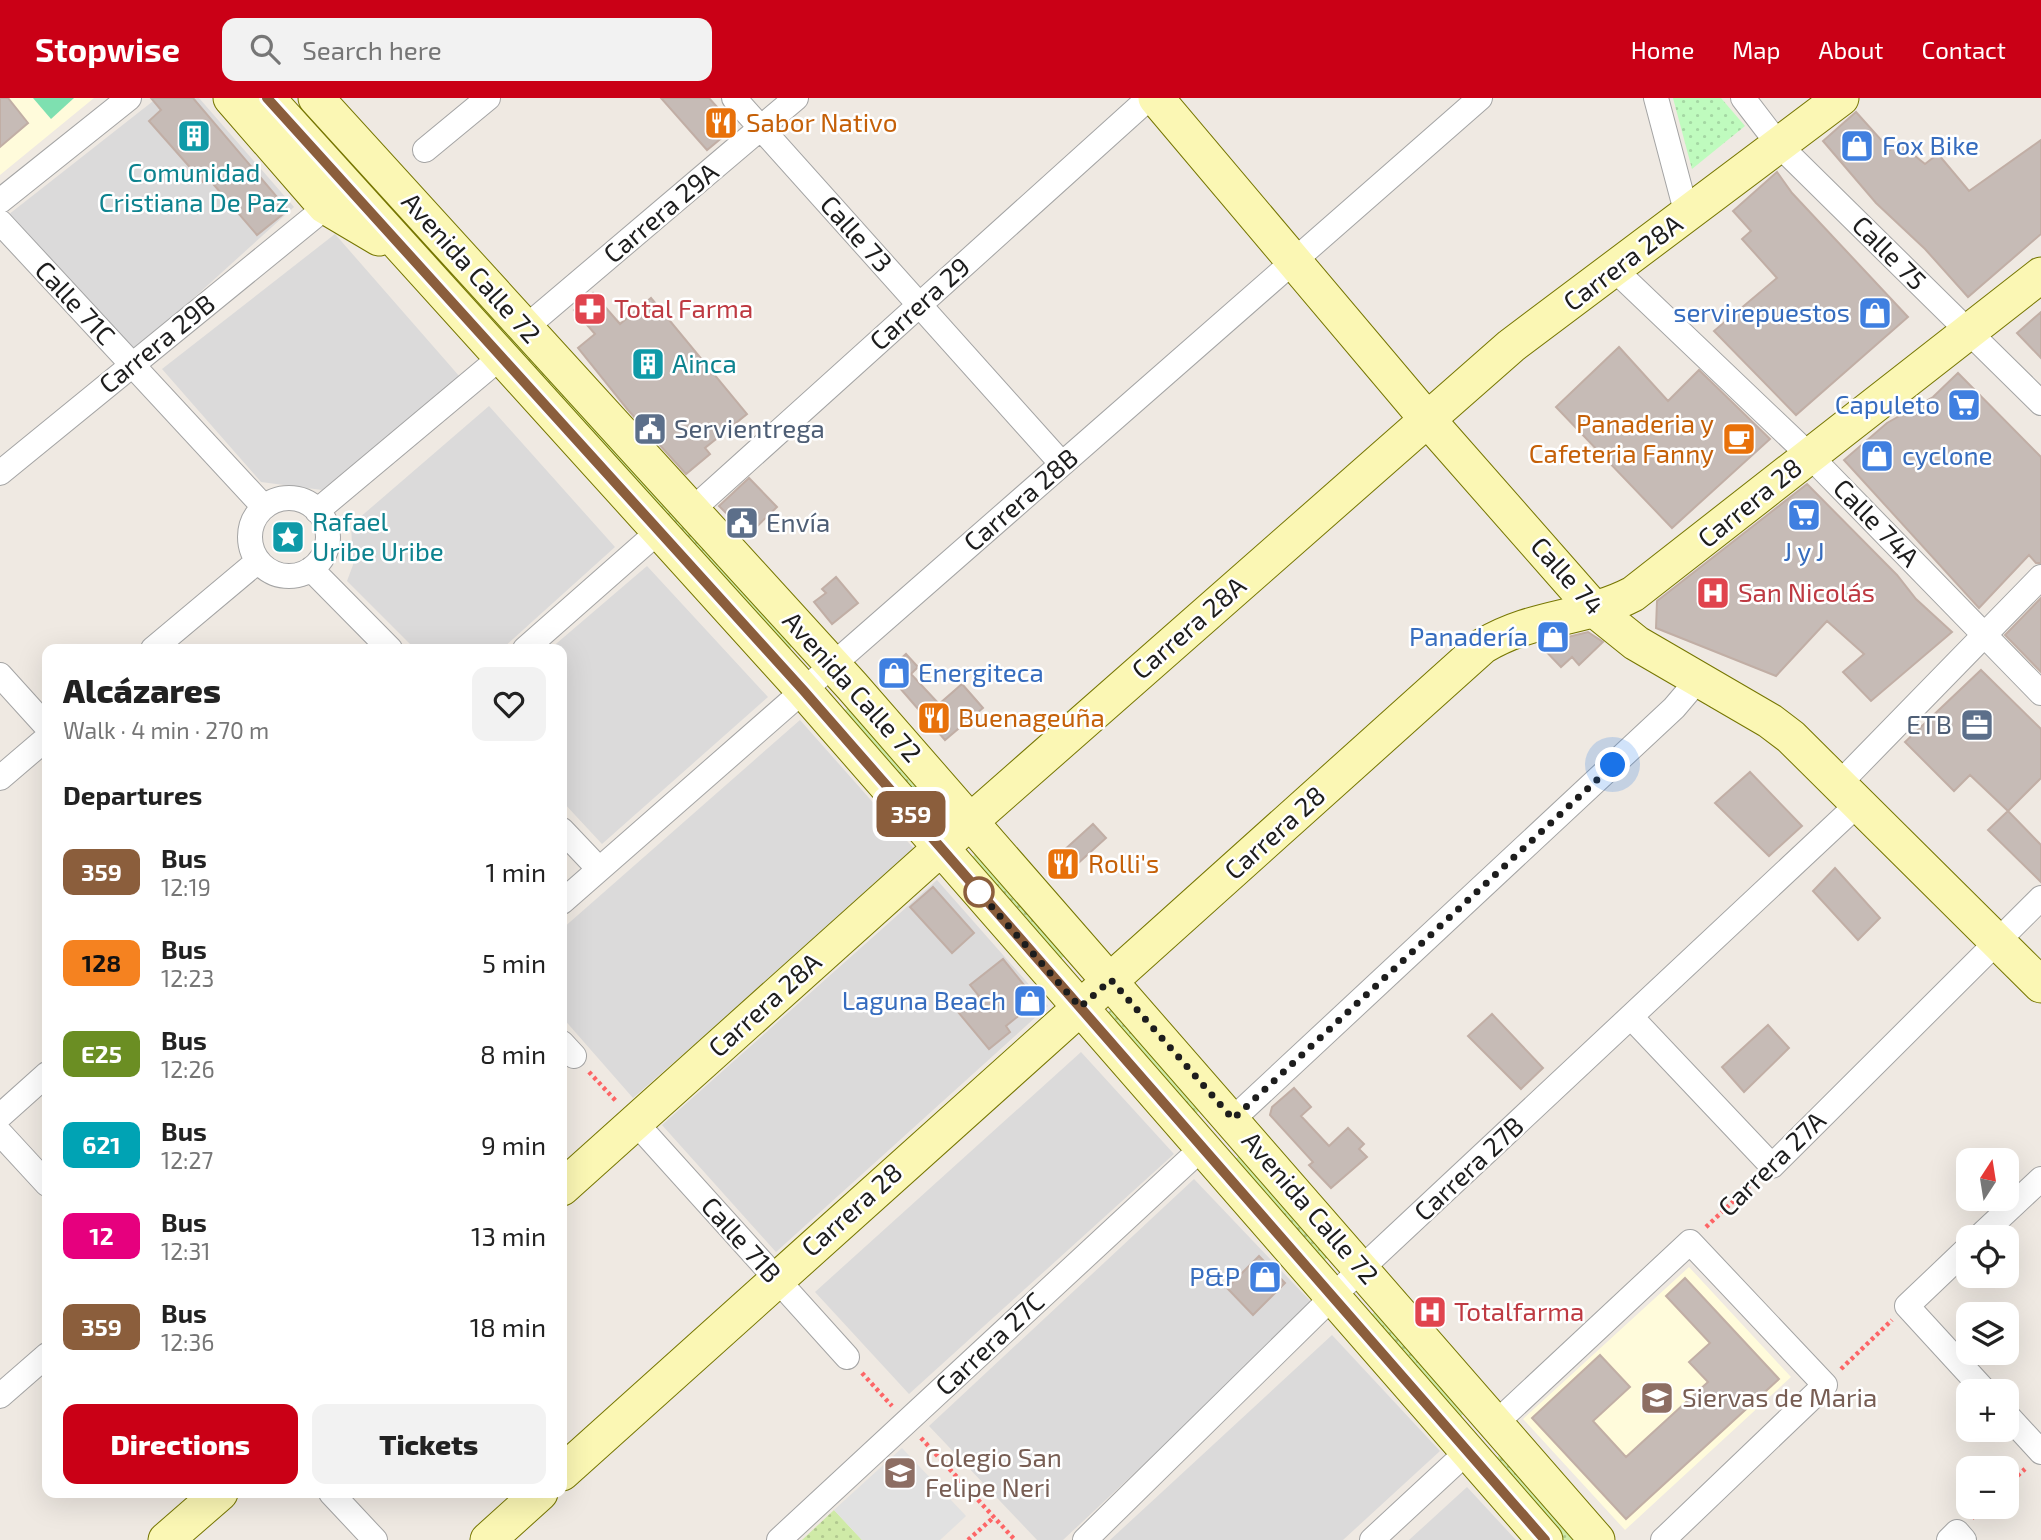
<!DOCTYPE html>
<meta charset="utf-8">
<style>
:root{--surface:#fff;--page:#f2f2f2;--text:#222;--muted:#767676;--accent:#ca0016}
body{margin:0;font-family:"Exo 2",sans-serif;background:var(--page);color:var(--text);height:100vh;display:flex;flex-direction:column;font-size:26px;white-space:nowrap}
*{box-sizing:border-box;margin:0}
p{font-size:23px;color:var(--muted)}
.icon{flex:none;width:38px;height:38px;fill:none;stroke:currentColor;stroke-width:2;stroke-linecap:round;stroke-linejoin:round}
.map{position:relative;flex:1;overflow:hidden}
.drawer{position:absolute;left:42px;top:546px;width:525px;height:854px;display:flex;flex-direction:column;background:var(--surface);border-radius:14px;box-shadow:0 7px 28px #0002}
.drawer>*{flex:none}
.badge{padding:0 14px;border-radius:10px;font-size:24px;line-height:46px}
.needle{width:46px;rotate:12deg}
.controls{position:absolute;left:1956px;top:1050px;display:grid;gap:14px}
.controls a{display:grid;place-items:center;width:63px;height:63px;border-radius:14px;background:var(--surface);box-shadow:0 7px 28px #0002;font-size:35px}
.you{position:absolute;width:35px;height:35px;margin:-18px;border:5px solid #fff;border-radius:50%;background:#1a73e8;box-shadow:0 0 0 10px #1a73e833}
.map>.badge{position:absolute;translate:-50% -50%;box-shadow:0 0 0 4px #fff}
h2{padding:0 21px;font-size:26px;line-height:63px}
.round{display:grid;place-items:center;flex:none;width:74px;height:74px;border-radius:14px;background:var(--page)}
.head{display:flex;align-items:center;justify-content:space-between;height:119px;padding:0 21px}
h1{font-size:33px;font-weight:800;line-height:52px}
.primary-button{display:flex;gap:14px;margin-top:auto;padding:14px 21px}
.primary-button a{flex:1;height:80px;border-radius:14px;background:var(--accent);color:#fff;font-size:28px;font-weight:800;line-height:80px;text-align:center}
.primary-button a+a{background:var(--page);color:var(--text)}
ul{padding:0;list-style:none}
li{display:flex;align-items:center;gap:21px;height:91px;padding:0 21px}
li div{flex:1}
li b{display:block;font-size:26px}
li em{font-style:normal}
li .badge{min-width:77px;font-weight:700;text-align:center}
header{display:flex;align-items:center;gap:42px;box-sizing:border-box;height:98px;padding:0 35px;background:var(--accent);color:#fff}
header strong{font-size:33px}
nav{display:flex;gap:38px;margin-inline-start:auto;font-size:24px}
.search{width:490px;height:63px;background:var(--page);display:flex;align-items:center;gap:18px;box-sizing:border-box;padding:0 24px;border-radius:14px;color:var(--muted);font-size:26px}
.map>svg:first-child{display:block}
.residential{fill:#dbdada}
.education{fill:#fffbdb}
.grass{fill:url(#grass-dots)}
.park{fill:url(#park-dots)}
.pitch{fill:#7ee0b0}
.parking{fill:#e1e1e1}
.building{fill:#c6bbb6;stroke:#c1aea5;stroke-width:2}
.lines{fill:none;stroke-linecap:round;stroke-linejoin:round}
.street-casing{stroke:#a4a4a4;stroke-width:26}
.secondary-casing{stroke:#767602;stroke-width:37}
.path{stroke:#fd6566;stroke-width:4.5;stroke-dasharray:3.5 3.5;stroke-linecap:butt}
.street{stroke:#fff;stroke-width:24}
.secondary{stroke:#fbf7b4;stroke-width:35}
.line-casing{stroke:#fff;stroke-width:16}
.line{stroke:#8b5e3c;stroke-width:10}
.walk{stroke:#1d1d1d;stroke-width:7;stroke-dasharray:0 12.6}
.stop-dot{fill:#fff;stroke:#8b5e3c;stroke-width:3.5}
.labels{text-anchor:middle;stroke-width:5;stroke-linejoin:round;paint-order:stroke}
.food-label{font-size:26px;fill:#c56008;stroke:#fff;text-anchor:start}
.shop-label{font-size:26px;fill:#366cbe;stroke:#fff;text-anchor:end}
.culture-label{font-size:26px;fill:#0d838f;stroke:#fff;text-anchor:start}
.street-label{font-size:26px;fill:#1d1d1d;stroke:#fff}
.health-label{font-size:26px;fill:#be3a42;stroke:#fff;text-anchor:start}
.service-label{font-size:26px;fill:#4e5e75;stroke:#fff;text-anchor:start}
.education-label{font-size:26px;fill:#785e54;stroke:#fff;text-anchor:start}
</style>
<header>
<strong>Stopwise</strong>
<div class="search"><svg class="icon" aria-label="search" viewBox="0 0 24 24"><circle cx="10" cy="10" r="6"/><path d="M15 15l6 6"/></svg>Search here</div>
<nav><a>Home</a><a>Map</a><a>About</a><a>Contact</a></nav>
</header>
<div class="map">
<svg width="2041" height="1442" viewBox="0 0 2041 1442">
<defs>
<pattern id="grass-dots" width="8" height="8" patternUnits="userSpaceOnUse" patternTransform="scale(1.75)"><rect width="8" height="8" fill="#cfeaa7"/><path d="M2 2h.1M6 6h.1" fill="none" stroke="#b1c88f" stroke-width="1.8" stroke-linecap="round"/></pattern>
<pattern id="park-dots" width="8" height="8" patternUnits="userSpaceOnUse" patternTransform="scale(1.75)"><rect width="8" height="8" fill="#bffbbe"/><path d="M2 2h.1M6 6h.1" fill="none" stroke="#a4d7a3" stroke-width="1.8" stroke-linecap="round"/></pattern>
</defs>
<rect width="100%" height="100%" fill="#efe9e2"/>
<path class="residential" d="M157 0H199L294 109 133 255 8 117Z
M335 136 460 279 322 392 261 384 162 271Z
M489 308 615 449 502 551H415L347 483 353 467 351 427Z
M647 468 768 599 602 746 562 703V551H550Z
M800 622 916 753 633 1000 562 919V831Z
M937 782 1048 908 776 1154 662 1027Z
M1081 954 1174 1056 909 1296 815 1194Z
M1194 1081 1314 1207 1063 1442H1037L929 1328Z
M1332 1237 1440 1353 1343 1442H1110Z
M1467 1389 1516 1442H1409Z"/>
<path class="education" d="M0 0H94L0 77Z
M1689 1169 1791 1279 1625 1432 1523 1321Z"/>
<path class="grass" d="M441 157 796 545 785 555 435 163Z
M852 606 942 707 929 718 840 617Z
M980 752 1070 853 1057 864 968 763Z
M1116 907 1205 1008 1192 1019 1104 918Z
M1244 1054 1333 1155 1321 1165 1232 1064Z
M1379 1210 1469 1311 1456 1322 1367 1221Z
M1503 1354 1581 1442H1559L1491 1365Z
M834 1412 862 1442H802Z"/>
<path class="park" d="M1673 0H1721L1745 28 1692 71Z"/>
<path class="pitch" d="M33 0H74L51 21Z"/>
<path class="parking" d="M902 1350 966 1418 940 1442H862L834 1412Z"/>
<path class="building" d="M0 0H8L28 25 0 49Z
M151 0H193L288 112 257 137 208 80 203 84 149 23 161 12Z
M661 0H709L735 29 707 52Z
M1856 14 1890 52 1899 45 1925 66 1938 56 1969 93 2041 42V136L1968 199 1925 151 1876 105 1823 43Z
M1777 74 1792 95 1908 219 1796 317 1714 233 1777 180 1742 141 1751 133 1733 113Z
M593 195 620 226 651 200 747 316 705 350 710 356 686 376 628 312 578 250 595 236 574 212Z
M2041 214V260L2017 235Z
M1619 249 1668 303 1699 272 1770 341 1672 430 1556 309Z
M1958 275 2041 359V465H2036L2029 457 1979 510 1844 362 1887 325 1933 299Z
M749 380 777 409 748 437 719 408Z
M1807 386 1897 477 1916 501 1952 534 1871 603 1843 574 1864 556 1827 523 1776 578 1656 530 1657 503Z
M836 479 858 505 832 526 814 504 826 495 822 491Z
M2041 500V574L2005 537Z
M1588 534 1603 544 1579 567 1572 559 1561 569 1539 546Z
M906 556 918 569 911 576 939 606 962 586 983 610 945 642 886 574Z
M1981 572 2041 631V680L2008 713 1970 677 1954 693 1905 644Z
M1750 674 1802 728 1769 758 1715 705Z
M2008 713 2041 747V784L1988 732Z
M1093 726 1106 740 1065 777 1052 763Z
M1835 770 1880 820 1858 842 1813 793Z
M933 789 974 835 952 855 910 809Z
M1003 861 1037 903 1006 928 1010 934 989 951 958 914 979 898 970 887Z
M1492 916 1543 970 1521 991 1468 938Z
M1768 927 1789 950 1744 994 1722 969Z
M1294 990 1311 1009 1301 1018 1329 1048 1348 1030 1364 1046 1359 1051 1367 1059 1331 1090 1309 1067 1313 1064 1270 1017 1272 1009Z
M1259 1158 1285 1185 1253 1217 1227 1190Z
M1685 1180 1779 1281 1626 1421 1532 1320 1600 1257 1630 1289 1593 1323 1626 1359 1708 1284 1689 1264 1710 1245 1666 1198Z"/>
<g class="lines">
<defs>
<path id="street" d="M734 0 1062 366
M1656 0 1687 117
M1743 0 1779 47 2041 305
M425 52 488 0
M0 103 129 0
M0 124 264 409
M1615 172 1809 357 2041 595
M525 230 796 0
M0 375 315 118
M250 439a39 39 0 1 1 78 0a39 39 0 1 1-78 0Z
M692 412 1149 0
M317 413 501 259
M311 471 390 551
M153 551 258 463
M525 551 659 433
M0 577 47 629
M0 680 47 640
M1838 687 2041 479
M562 732 599 771
M562 804 1480 0
M1631 919 1772 1068 2041 800
M562 945 574 958
M0 1018 47 976
M1233 1021 1674 610 1697 583
M635 1024 847 1259
M0 1035 47 1086
M1979 1139 2041 1081
M1969 1149 1907 1208 1985 1293
M0 1298 47 1257
M2007 1317 2041 1354
M1496 1325 1690 1144 1825 1287 1663 1442
M331 1395 375 1442
M779 1442 1202 1050
M1085 1442 1362 1170 1858 706
M1372 1442 1468 1353
M1949 1442 1957 1434 1964 1442"/>
<path id="secondary" d="M231 0 325 108 379 140
M267 0 804 593 1545 1442
M316 0 852 588 1597 1442
M1156 0 1427 321 1595 512 1636 545 1770 623 1791 639 2041 887
M562 1090 981 714 1511 248 1841 0
M562 1375 1483 548C1535 517 1583 522 1633 496L2041 177
M166 1442 220 1395
M488 1442 540 1395"/>
</defs>
<use href="#street" class="street-casing"/>
<use href="#secondary" class="secondary-casing"/>
<path class="path" d="M589 974 616 1003
M1706 1129 1756 1082
M1841 1271 1892 1222
M862 1275 892 1308
M921 1340 1015 1442
M2007 1387 2025 1371
M1972 1420 1984 1409
M968 1442 994 1419"/>
<use href="#street" class="street"/>
<use href="#secondary" class="secondary"/>
</g>
<g class="lines">
<defs>
<path id="line" d="M267 0 804 593 1545 1442"/>
</defs>
<use href="#line" class="line-casing"/>
<use href="#line" class="line"/>
<path class="walk" d="M979 794 977 792 1080 909 1111 882 1233 1021 1613 667"/>
</g>
<defs>
<symbol id="restaurant-square" viewBox="-11 -11 22 22"><rect x="-9" y="-9" width="18" height="18" rx="4" fill="#e8710a" stroke="#fff"/><path d="M-5-6h1v4h1v-4h1v4h1v-4h1v5L-1.5 .5V6h-2V.5L-5-1ZM5-6V6H3V1.5H1.5Q1.5-4 5-6Z" fill="#fff"/></symbol>
<symbol id="building-square" viewBox="-11 -11 22 22"><rect x="-9" y="-9" width="18" height="18" rx="4" fill="#0f9aa8" stroke="#fff"/><path d="M-4-6H4V6H1V3H-1V6H-4ZM-2.5-4.3h1.7v1.8h-1.7ZM.8-4.3h1.7v1.8H.8ZM-2.5-1h1.7V.8h-1.7ZM.8-1h1.7V.8H.8Z" fill="#fff"/></symbol>
<symbol id="shop-square" viewBox="-11 -11 22 22"><rect x="-9" y="-9" width="18" height="18" rx="4" fill="#3f7fe0" stroke="#fff"/><path d="M-5-2.5h2.3a2.7 3.5 0 0 1 5.4 0H5L5.5 6h-11ZM-1.5-2.5h3a1.5 2.3 0 0 0-3 0Z" fill="#fff"/></symbol>
<symbol id="pharmacy-square" viewBox="-11 -11 22 22"><rect x="-9" y="-9" width="18" height="18" rx="4" fill="#e0444e" stroke="#fff"/><path d="M-2-6h4v4h4v4h-4v4h-4v-4h-4v-4h4Z" fill="#fff"/></symbol>
<symbol id="supermarket-square" viewBox="-11 -11 22 22"><rect x="-9" y="-9" width="18" height="18" rx="4" fill="#3f7fe0" stroke="#fff"/><path d="M-6-5.5h2.5l.6 2H6L4.5 2H-2.5L-4.4-4H-6ZM-1.5 3.2a1.3 1.3 0 1 0 .1 0ZM3 3.2a1.3 1.3 0 1 0 .1 0Z" fill="#fff"/></symbol>
<symbol id="civic-square" viewBox="-11 -11 22 22"><rect x="-9" y="-9" width="18" height="18" rx="4" fill="#5c6f8a" stroke="#fff"/><path d="M-.6-6.5H3V-4.5H.6V-3L4-1V1h2V6H-6V1h2V-1L-.6-3ZM-1.2 2.5V6h2.4V2.5Z" fill="#fff"/></symbol>
<symbol id="cafe-square" viewBox="-11 -11 22 22"><rect x="-9" y="-9" width="18" height="18" rx="4" fill="#e8710a" stroke="#fff"/><path d="M-5.5-4.5H6V0H3Q3 3.5 0 3.5H-2.5Q-5.5 3.5-5.5 0ZM3-3.2v2h1.7v-2ZM-6 4.5H4V6H-6Z" fill="#fff"/></symbol>
<symbol id="sight-square" viewBox="-11 -11 22 22"><rect x="-9" y="-9" width="18" height="18" rx="4" fill="#0f9aa8" stroke="#fff"/><path d="M0-6L1.8-2.2L6-1.7L2.9 1.2L3.7 5.4L0 3.3L-3.7 5.4L-2.9 1.2L-6-1.7L-1.8-2.2Z" fill="#fff"/></symbol>
<symbol id="hospital-square" viewBox="-11 -11 22 22"><rect x="-9" y="-9" width="18" height="18" rx="4" fill="#e0444e" stroke="#fff"/><path d="M-5-5h3v3.5h4V-5h3V5h-3V1.5h-4V5h-3Z" fill="#fff"/></symbol>
<symbol id="office-square" viewBox="-11 -11 22 22"><rect x="-9" y="-9" width="18" height="18" rx="4" fill="#5c6f8a" stroke="#fff"/><path d="M-6-3h4V-5.5h4V-3h4V5H-6ZM-1-4.5V-3h2v-1.5ZM-6 0V1H6V0Z" fill="#fff"/></symbol>
<symbol id="school-square" viewBox="-11 -11 22 22"><rect x="-9" y="-9" width="18" height="18" rx="4" fill="#8d6e63" stroke="#fff"/><path d="M0-5L7-2L0 1L-7-2ZM-4 1L0 2.5L4 1V4Q0 6-4 4Z" fill="#fff"/></symbol>
</defs>
<g fill-rule="evenodd">
<use href="#restaurant-square" x="702" y="6" width="38" height="38"/>
<use href="#building-square" x="175" y="19" width="38" height="38"/>
<use href="#shop-square" x="1838" y="29" width="38" height="38"/>
<use href="#pharmacy-square" x="571" y="192" width="38" height="38"/>
<use href="#shop-square" x="1856" y="196" width="38" height="38"/>
<use href="#building-square" x="629" y="247" width="38" height="38"/>
<use href="#supermarket-square" x="1945" y="288" width="38" height="38"/>
<use href="#civic-square" x="631" y="312" width="38" height="38"/>
<use href="#cafe-square" x="1720" y="322" width="38" height="38"/>
<use href="#shop-square" x="1858" y="339" width="38" height="38"/>
<use href="#supermarket-square" x="1785" y="398" width="38" height="38"/>
<use href="#civic-square" x="723" y="406" width="38" height="38"/>
<use href="#sight-square" x="269" y="420" width="38" height="38"/>
<use href="#hospital-square" x="1694" y="476" width="38" height="38"/>
<use href="#shop-square" x="1534" y="520" width="38" height="38"/>
<use href="#shop-square" x="875" y="556" width="38" height="38"/>
<use href="#restaurant-square" x="915" y="601" width="38" height="38"/>
<use href="#office-square" x="1958" y="608" width="38" height="38"/>
<use href="#restaurant-square" x="1044" y="747" width="38" height="38"/>
<use href="#shop-square" x="1011" y="884" width="38" height="38"/>
<use href="#shop-square" x="1246" y="1160" width="38" height="38"/>
<use href="#hospital-square" x="1411" y="1195" width="38" height="38"/>
<use href="#school-square" x="1638" y="1281" width="38" height="38"/>
<use href="#school-square" x="881" y="1356" width="38" height="38"/>
</g>
<circle class="stop-dot" cx="979" cy="794" r="14"/>
<g class="labels">
<g class="food-label">
<text x="746" y="34">Sabor Nativo</text>
<text x="1714" y="335" text-anchor="end">Panaderia y<tspan x="1714" dy="30">Cafeteria Fanny</tspan></text>
<text x="958" y="629">Buenageuña</text>
<text x="1088" y="775">Rolli's</text>
</g>
<g class="shop-label">
<text x="1882" y="57" text-anchor="start">Fox Bike</text>
<text x="1850" y="224">servirepuestos</text>
<text x="1940" y="316">Capuleto</text>
<text x="1902" y="367" text-anchor="start">cyclone</text>
<text x="1804" y="463" text-anchor="middle">J y J</text>
<text x="1528" y="548">Panadería</text>
<text x="918" y="584" text-anchor="start">Energiteca</text>
<text x="1006" y="912">Laguna Beach</text>
<text x="1240" y="1188">P&amp;P</text>
</g>
<g class="culture-label">
<text x="194" y="84" text-anchor="middle">Comunidad<tspan x="194" dy="30">Cristiana De Paz</tspan></text>
<text x="672" y="275">Ainca</text>
<text x="312" y="433">Rafael<tspan x="312" dy="30">Uribe Uribe</tspan></text>
</g>
<g class="street-label">
<text transform="translate(661 115) rotate(-40)" y="9">Carrera 29A</text>
<text transform="translate(856 136) rotate(48)" y="9">Calle 73</text>
<text transform="translate(1889 155) rotate(45)" y="9">Calle 75</text>
<text transform="translate(1623 165) rotate(-37)" y="9">Carrera 28A</text>
<text transform="translate(471 170) rotate(48)" y="9">Avenida Calle 72</text>
<text transform="translate(75 205) rotate(47)" y="9">Calle 71C</text>
<text transform="translate(920 206) rotate(-42)" y="9">Carrera 29</text>
<text transform="translate(157 246) rotate(-39)" y="9">Carrera 29B</text>
<text transform="translate(1021 402) rotate(-41)" y="9">Carrera 28B</text>
<text transform="translate(1750 405) rotate(-39)" y="9">Carrera 28</text>
<text transform="translate(1876 425) rotate(46)" y="9">Calle 74A</text>
<text transform="translate(1567 478) rotate(48)" y="9">Calle 74</text>
<text transform="translate(1189 530) rotate(-41)" y="9">Carrera 28A</text>
<text transform="translate(852 589) rotate(48)" y="9">Avenida Calle 72</text>
<text transform="translate(1275 735) rotate(-42)" y="9">Carrera 28</text>
<text transform="translate(765 907) rotate(-42)" y="9">Carrera 28A</text>
<text transform="translate(1772 1066) rotate(-44)" y="9">Carrera 27A</text>
<text transform="translate(1469 1071) rotate(-43)" y="9">Carrera 27B</text>
<text transform="translate(1310 1110) rotate(49)" y="9">Avenida Calle 72</text>
<text transform="translate(852 1112) rotate(-42)" y="9">Carrera 28</text>
<text transform="translate(741 1142) rotate(48)" y="9">Calle 71B</text>
<text transform="translate(990 1246) rotate(-43)" y="9">Carrera 27C</text>
</g>
<g class="health-label">
<text x="614" y="220">Total Farma</text>
<text x="1738" y="504">San Nicolás</text>
<text x="1454" y="1223">Totalfarma</text>
</g>
<g class="service-label">
<text x="674" y="340">Servientrega</text>
<text x="766" y="434">Envía</text>
<text x="1952" y="636" text-anchor="end">ETB</text>
</g>
<g class="education-label">
<text x="1682" y="1309">Siervas de Maria</text>
<text x="925" y="1369">Colegio San<tspan x="925" dy="30">Felipe Neri</tspan></text>
</g>
</g>
</svg>
<div class="controls">
<a><svg class="needle" viewBox="-14 -14 28 28"><path d="M0-13l5 13h-10z" fill="#e53935"/><path d="M0 13l5-13h-10z" fill="#767676"/></svg></a>
<a><svg class="icon" aria-label="locate" viewBox="0 0 24 24"><circle cx="12" cy="12" r="6"/><path d="M12 2v4M12 18v4M2 12h4M18 12h4"/></svg></a>
<a><svg class="icon" aria-label="layers" viewBox="0 0 24 24"><path d="M12 4l9 5-9 5-9-5zM3 14l9 5 9-5"/></svg></a>
<a>+</a>
<a>−</a>
</div>
<div class="you" style="left:1613px;top:667px"></div>
<b class="badge" style="left:911px;top:716px;background:#8b5e3c;color:#fff">359</b>
<section class="drawer">
<div class="head"><div><h1>Alcázares</h1><p>Walk · 4 min · 270 m</p></div><a class="round"><svg class="icon" aria-label="heart" viewBox="0 0 24 24"><path d="M12 20l-8-8c-3-5 5-10 8-4 3-6 11-1 8 4z"/></svg></a></div>
<h2>Departures</h2>
<ul>
<li><span class="badge" style="background:#8b5e3c;color:#fff">359</span><div><b>Bus</b><p>12:19</p></div><em>1 min</em></li>
<li><span class="badge" style="background:#f58220;color:#111">128</span><div><b>Bus</b><p>12:23</p></div><em>5 min</em></li>
<li><span class="badge" style="background:#6b8e23;color:#fff">E25</span><div><b>Bus</b><p>12:26</p></div><em>8 min</em></li>
<li><span class="badge" style="background:#00a3b4;color:#fff">621</span><div><b>Bus</b><p>12:27</p></div><em>9 min</em></li>
<li><span class="badge" style="background:#e6007e;color:#fff">12</span><div><b>Bus</b><p>12:31</p></div><em>13 min</em></li>
<li><span class="badge" style="background:#8b5e3c;color:#fff">359</span><div><b>Bus</b><p>12:36</p></div><em>18 min</em></li>
</ul>
<div class="primary-button"><a>Directions</a><a>Tickets</a></div>
</section>
</div>
